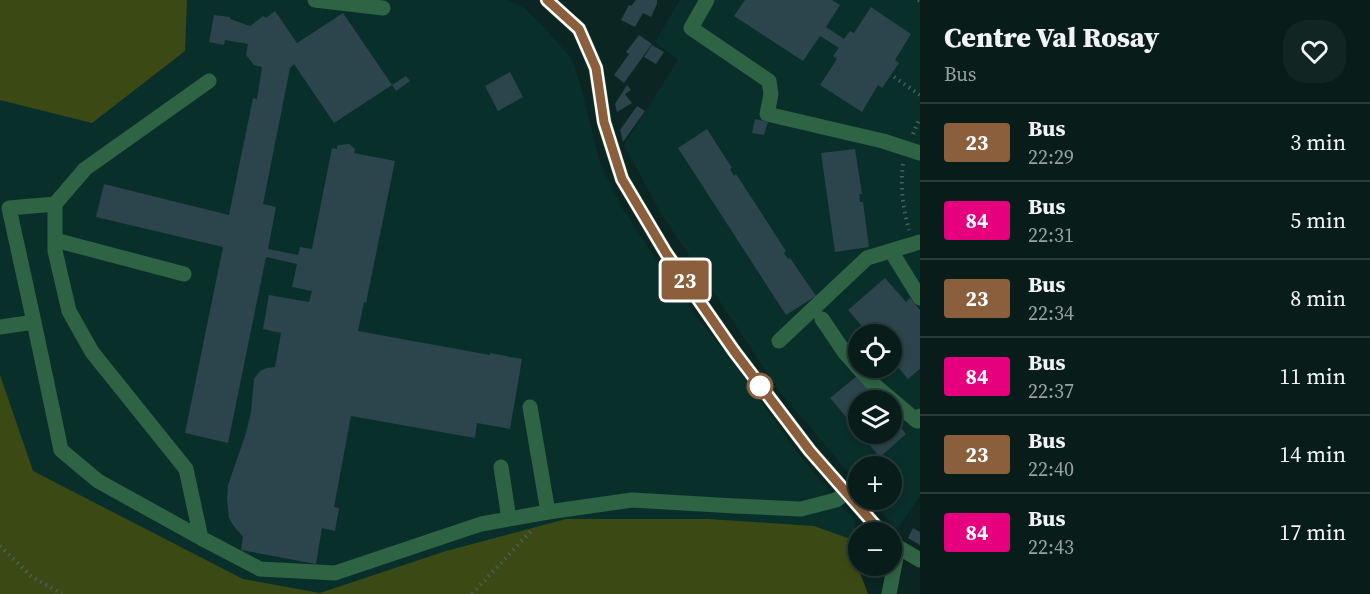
<!DOCTYPE html>
<html lang="fr">
<meta charset="utf-8">
<style>
:root{--surface:#081c1a;--page:#112523;--text:#f1f3f6;--muted:#98a1a2;--line:#293a39}
body{margin:0;font-family:"Source Serif 4",serif;background:var(--page);color:var(--text);height:100vh;display:flex;flex-direction:column;font-size:22px;white-space:nowrap}
*{box-sizing:border-box;margin:0}
p{font-size:20px;color:var(--muted)}
.icon{flex:none;width:33px;height:33px;fill:none;stroke:currentColor;stroke-width:2;stroke-linecap:round;stroke-linejoin:round}
.map{position:relative;flex:1;overflow:hidden}
.drawer{display:flex;flex-direction:column;background:var(--surface);width:450px}
.drawer>*{flex:none}
.badge{padding:0 12px;border-radius:4px;font-size:21px;line-height:39px}
.buttons{position:absolute;left:848px;top:324px;display:grid;gap:12px}
.buttons a{display:grid;place-items:center;width:54px;height:54px;border-radius:50%;background:var(--surface);box-shadow:0 3px 9px #0003,0 0 0 2px var(--line);font-size:30px}
.map>.badge{position:absolute;translate:-50% -50%;box-shadow:0 0 0 3px #fff}
.round{display:grid;place-items:center;flex:none;width:63px;height:63px;border-radius:24px;background:var(--page)}
.summary{display:flex;align-items:center;justify-content:space-between;height:102px;padding:0 24px}
h1{font-size:28px;font-weight:800;line-height:45px}
ul{padding:0;list-style:none}
li{display:flex;align-items:center;gap:18px;height:78px;padding:0 24px;border-top:2px solid var(--line)}
li div{flex:1}
li b{display:block;font-size:22px}
li em{font-style:normal}
li .badge{min-width:66px;font-weight:700;text-align:center}
main{display:flex;flex:1;min-height:0}
.map>svg:first-child{display:block}
.built{fill:#092f2b;fill-rule:evenodd}
.green{fill:#3b4a15}
.building{fill:#2c444b}
.lines{fill:none;stroke-linecap:round;stroke-linejoin:round}
.path{stroke:#495f5d;stroke-width:4;stroke-dasharray:1.5 4.5;stroke-linecap:butt}
.minor{stroke:#2e6444;stroke-width:15}
.line-casing{stroke:#fff;stroke-width:14}
.line{stroke:#8b5e3c;stroke-width:9}
.stop-dot{fill:#fff;stroke:#8b5e3c;stroke-width:3}
</style>
<main>
<div class="map">
<svg width="920" height="594" viewBox="0 0 920 594">
<rect width="100%" height="100%" fill="#0b2522"/>
<path class="built" d="M0 0H508L524 8 544 27 571 58 580 83 600 163 623 209 661 267 699 320 737 367 791 444 836 500 854 519 856 541 852 552 868 594H80L0 531Z
M680 0H920V496L897 530 871 500H891V466H858V484L780 392 660 212 624 145 678 60 655 42ZM858 334H891V368H858ZM858 400H891V434H858Z"/>
<path class="green" d="M0 0H187L185 51 92 123 0 100Z
M0 375 33 471 243 579 320 593 446 551 566 519H709L814 526 856 541 852 552 868 594H0Z"/>
<path class="building" d="M636 0H657V4L651 17 643 13 635 27 621 20 629 5 631 6Z
M745 0H832L840 5 826 27 844 39 850 31 854 33 871 7 911 34 895 60 899 63 882 88 878 85 862 112 820 85 837 59 833 56 839 48 820 36 803 61 734 16Z
M275 11 297 43 343 13 392 85 406 76 410 81 396 91 392 85 334 123 294 64 290 68 263 204 276 207 268 249 298 255 300 247 312 249 332 148 337 149V146L340 145 349 144 355 149 354 153 395 161 366 303 364 302 358 331 490 355V353L522 359 510 429 477 423 475 438 351 416 334 507 339 508 335 531 322 528 316 564 241 550 243 537 233 525 229 518 227 499 228 485 246 433 251 412 254 379 260 371 267 368 275 367 281 333 263 329 269 295 309 302 312 291 292 287 297 264 266 257 228 443 185 433 223 247 96 217 104 184 229 215 253 98 257 99 262 67 254 65 246 55 248 44 225 40 224 45 209 42 214 15 230 17V19L250 26 263 16 266 18Z
M639 35 652 44 624 83 614 75 629 54 626 52Z
M652 45 664 52 656 64 644 57Z
M510 72 523 97 498 111 485 86Z
M627 85 631 90 625 94 632 103 617 112 615 104Z
M637 106 645 111 623 142 620 130Z
M755 119 768 122 764 135 752 133Z
M707 129 732 168 730 169 734 176 736 174 786 251 784 253 788 259 790 258 816 296 786 315 678 148Z
M855 149 862 194H859L860 202H863L869 247 835 252 821 153Z
M885 278 906 302 910 298 920 310V369L908 379 891 359V334H867L868 333 848 310Z
M857 376 878 400H858V431L830 398Z
M891 416 906 434 880 457 860 434H891Z
M913 528 920 532V545L908 538Z"/>
<g class="lines">
<path class="path" d="M918 0 920 1
M894 77 920 95
M913 134 920 118
M903 164C900 187 903 208 909 230
M0 546 31 576 62 594
M472 594 531 531"/>
<path class="minor" d="M315 0 383 8
M547 0 579 29 596 68 604 122 622 179 666 253 734 351 810 451 881 532
M707 0 691 28 769 81 771 94 767 114 883 141 920 153
M55 204 85 169 209 81
M55 240 184 274
M891 251 920 298
M822 319 845 353 871 382 917 421 920 416
M34 322 61 450 98 481 201 538
M0 327 34 322 9 208 55 204V251L69 311 92 352 186 469 201 538 260 569 335 573 481 524 548 512 632 500 735 506 801 509 836 500 846 493
M779 341 867 258 920 242
M530 407 548 512
M501 467 509 519
M891 541 898 547 920 560
M889 594 898 547"/>
</g>
<g class="lines">
<defs>
<path id="line" d="M547 0 579 29 596 68 604 122 622 179 666 253 734 351 810 451 881 532"/>
</defs>
<use href="#line" class="line-casing"/>
<use href="#line" class="line"/>
</g>
<circle class="stop-dot" cx="760" cy="386" r="12"/>
</svg>
<div class="buttons">
<a><svg class="icon" aria-label="locate" viewBox="0 0 24 24"><circle cx="12" cy="12" r="6"/><path d="M12 2v4M12 18v4M2 12h4M18 12h4"/></svg></a>
<a><svg class="icon" aria-label="layers" viewBox="0 0 24 24"><path d="M12 4l9 5-9 5-9-5zM3 14l9 5 9-5"/></svg></a>
<a>+</a>
<a>−</a>
</div>
<b class="badge" style="left:685px;top:280px;background:#8b5e3c;color:#fff">23</b>
</div>
<section class="drawer">
<div class="summary"><div><h1>Centre Val Rosay</h1><p>Bus</p></div><a class="round"><svg class="icon" aria-label="heart" viewBox="0 0 24 24"><path d="M12 20l-8-8c-3-5 5-10 8-4 3-6 11-1 8 4z"/></svg></a></div>
<ul>
<li><span class="badge" style="background:#8b5e3c;color:#fff">23</span><div><b>Bus</b><p>22:29</p></div><em>3 min</em></li>
<li><span class="badge" style="background:#e6007e;color:#fff">84</span><div><b>Bus</b><p>22:31</p></div><em>5 min</em></li>
<li><span class="badge" style="background:#8b5e3c;color:#fff">23</span><div><b>Bus</b><p>22:34</p></div><em>8 min</em></li>
<li><span class="badge" style="background:#e6007e;color:#fff">84</span><div><b>Bus</b><p>22:37</p></div><em>11 min</em></li>
<li><span class="badge" style="background:#8b5e3c;color:#fff">23</span><div><b>Bus</b><p>22:40</p></div><em>14 min</em></li>
<li><span class="badge" style="background:#e6007e;color:#fff">84</span><div><b>Bus</b><p>22:43</p></div><em>17 min</em></li>
</ul>
</section>
</main>
